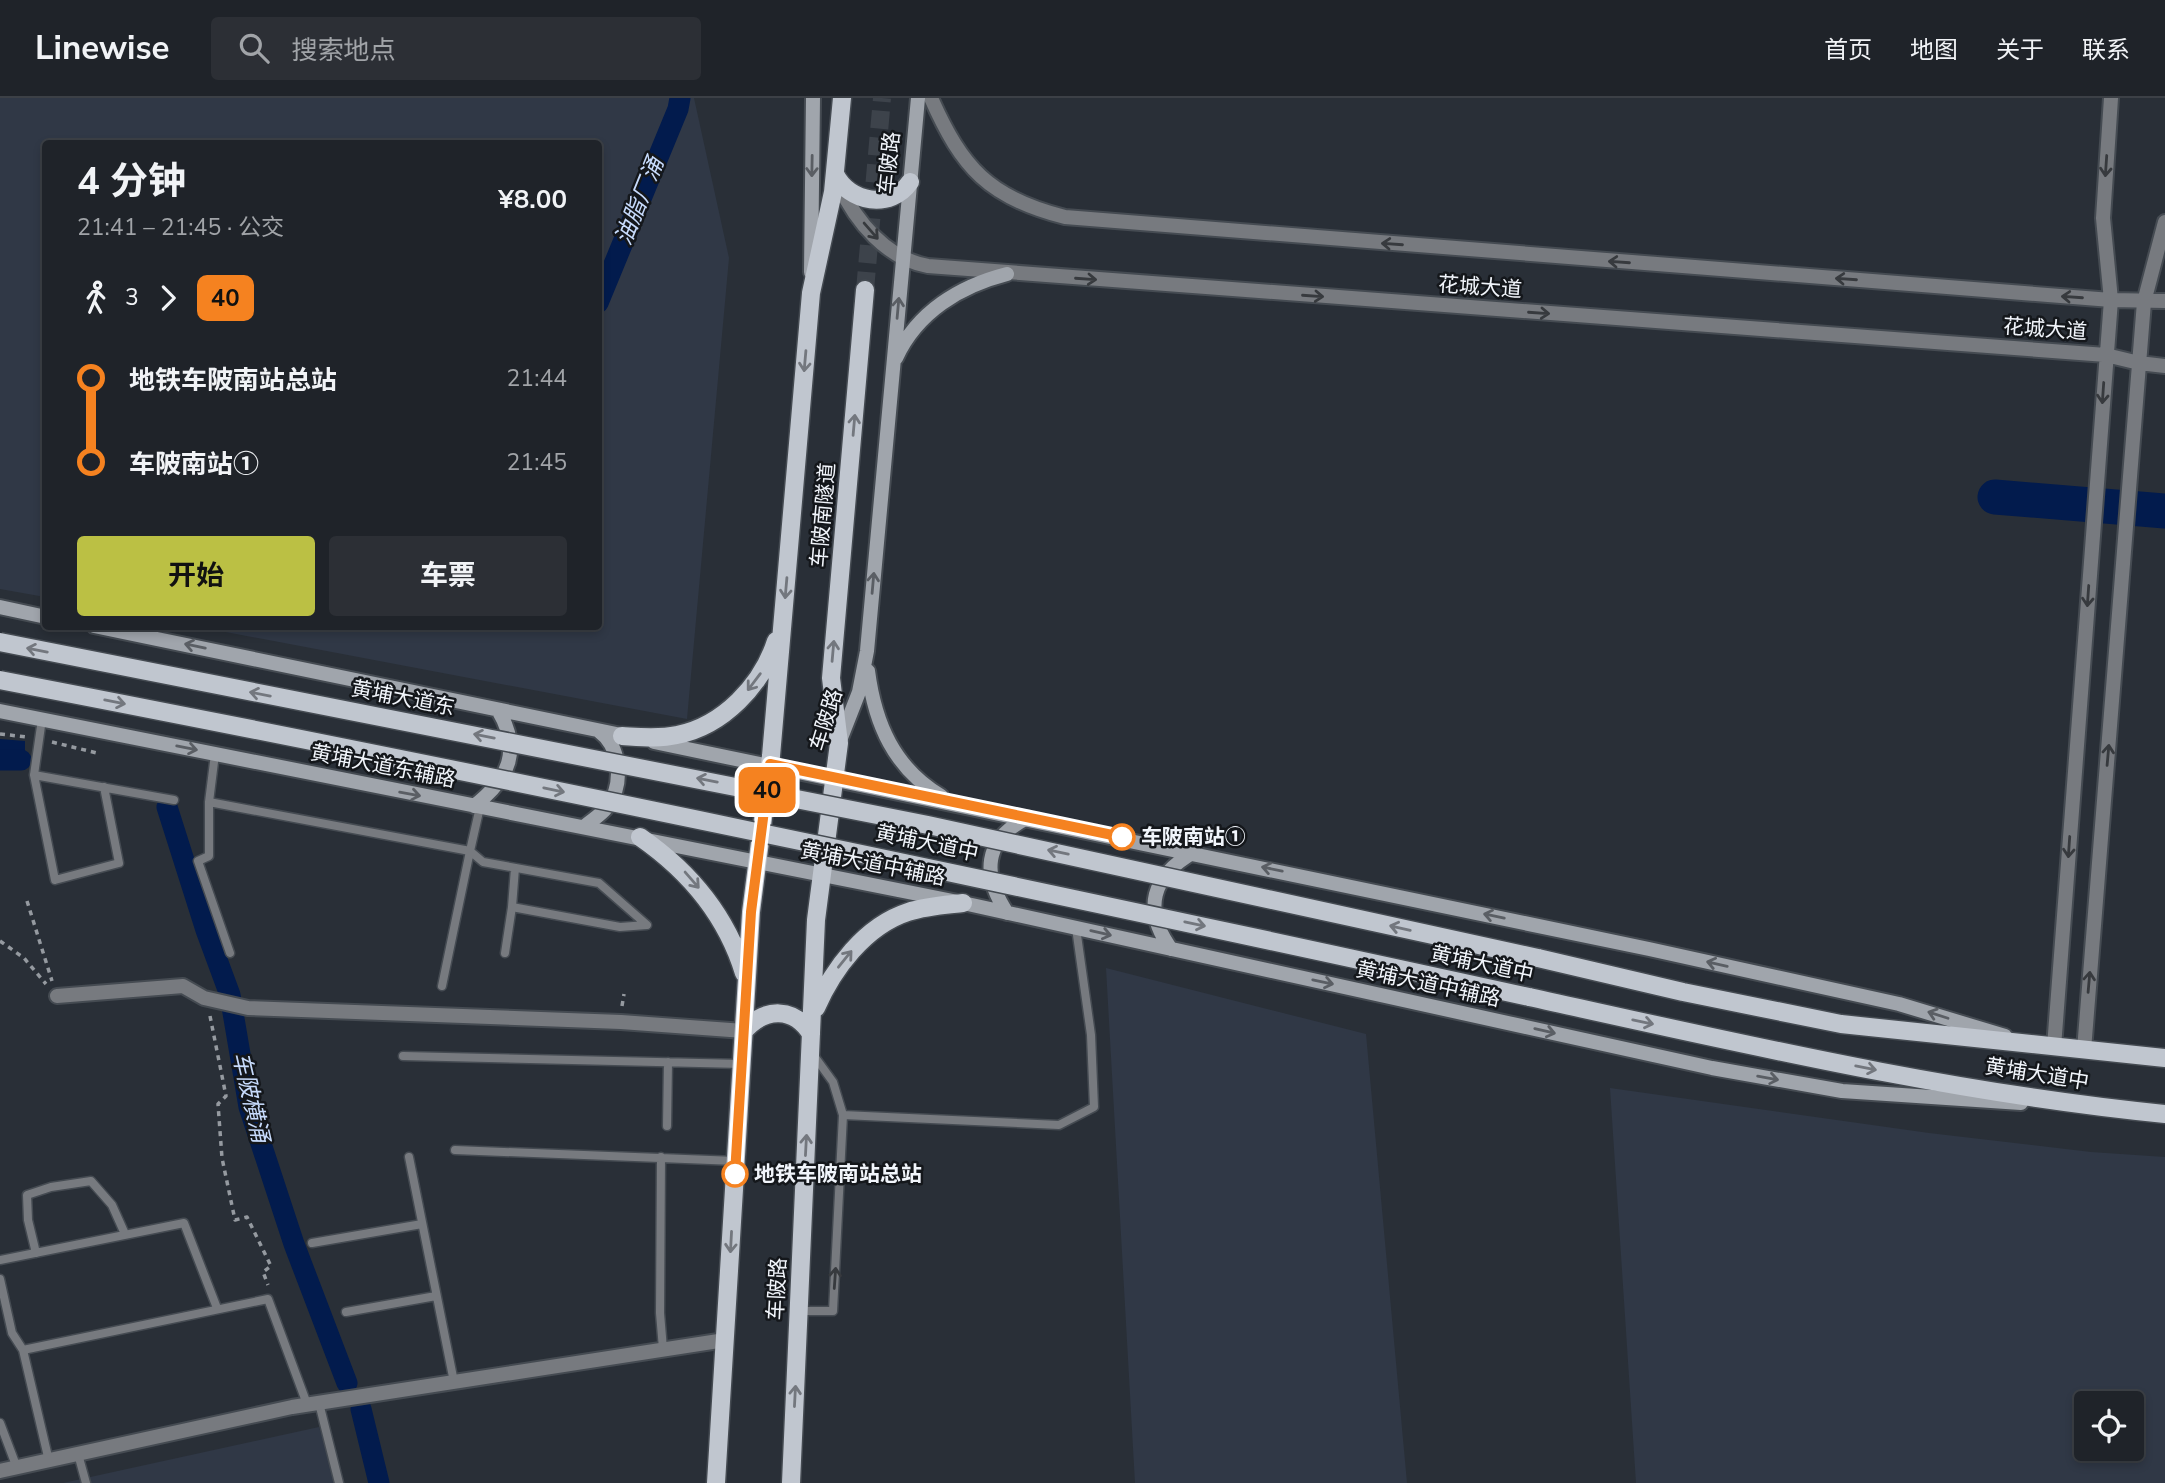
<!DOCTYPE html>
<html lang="zh">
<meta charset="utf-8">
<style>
:root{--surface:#1f2329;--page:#2c2f35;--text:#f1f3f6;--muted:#a1a4a8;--line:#3c4046;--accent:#bbc044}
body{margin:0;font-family:"Nunito Sans","Noto Sans SC",sans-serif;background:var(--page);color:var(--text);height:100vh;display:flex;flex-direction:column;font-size:26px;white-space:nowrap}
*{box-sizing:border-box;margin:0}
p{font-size:23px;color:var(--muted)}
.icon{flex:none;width:38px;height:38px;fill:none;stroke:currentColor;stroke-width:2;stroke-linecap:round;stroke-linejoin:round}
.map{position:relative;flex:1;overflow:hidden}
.sheet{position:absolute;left:42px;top:42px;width:560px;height:490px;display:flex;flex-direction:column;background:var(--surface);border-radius:7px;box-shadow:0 4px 10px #0003,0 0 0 2px var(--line)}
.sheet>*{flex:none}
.badge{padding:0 14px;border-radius:10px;font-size:24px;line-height:46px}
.fabs{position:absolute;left:2074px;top:1293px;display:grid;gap:14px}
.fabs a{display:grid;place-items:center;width:70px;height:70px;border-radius:7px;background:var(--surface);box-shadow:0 4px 10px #0003,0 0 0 2px var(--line);font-size:35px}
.map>.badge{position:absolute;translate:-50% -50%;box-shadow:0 0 0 4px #fff}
.legs{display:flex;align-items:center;gap:10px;height:77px;padding:0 35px;font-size:23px}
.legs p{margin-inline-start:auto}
.overview{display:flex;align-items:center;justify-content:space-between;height:119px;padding:0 35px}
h1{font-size:38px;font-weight:700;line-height:52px}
.action{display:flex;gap:14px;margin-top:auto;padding:14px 35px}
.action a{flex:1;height:80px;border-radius:7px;background:var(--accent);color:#111;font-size:28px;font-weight:700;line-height:80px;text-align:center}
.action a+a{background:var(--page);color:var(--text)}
ul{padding:0 35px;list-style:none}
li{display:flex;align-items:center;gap:24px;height:84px;font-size:26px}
li i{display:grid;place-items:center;width:10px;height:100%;margin:0 9px;background:currentColor}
li i::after{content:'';width:18px;height:18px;margin:-9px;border:5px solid;border-radius:50%;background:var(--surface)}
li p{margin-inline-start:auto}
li:first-child i{background:linear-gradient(#0000 50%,currentColor 0)}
li:last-child i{background:linear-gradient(currentColor 50%,#0000 0)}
header{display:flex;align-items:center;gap:42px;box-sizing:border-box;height:98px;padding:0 35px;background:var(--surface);border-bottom:2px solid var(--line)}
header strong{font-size:33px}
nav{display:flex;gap:38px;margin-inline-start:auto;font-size:24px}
.search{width:490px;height:63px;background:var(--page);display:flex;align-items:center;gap:18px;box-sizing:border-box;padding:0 24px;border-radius:7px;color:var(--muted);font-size:26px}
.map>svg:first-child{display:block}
.built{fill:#303846;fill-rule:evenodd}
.water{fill:#021b4d}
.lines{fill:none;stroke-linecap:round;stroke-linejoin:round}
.canal{stroke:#021b4d;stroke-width:21}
.river{stroke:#021b4d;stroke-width:35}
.primary-tunnel{stroke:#3d434b;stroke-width:18;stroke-dasharray:18 9;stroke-linecap:butt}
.service-casing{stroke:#454b52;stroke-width:11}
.minor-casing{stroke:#454b52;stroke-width:18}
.tertiary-casing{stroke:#454b52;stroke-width:18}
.secondary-casing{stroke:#454b52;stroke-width:18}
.primary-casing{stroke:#454b52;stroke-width:21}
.path{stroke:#959aa0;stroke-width:3.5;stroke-dasharray:5 5;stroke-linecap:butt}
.service{stroke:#777a7f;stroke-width:8}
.minor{stroke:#777a7f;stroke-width:14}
.tertiary{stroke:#777a7f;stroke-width:14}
.secondary{stroke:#a0a5ac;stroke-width:14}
.primary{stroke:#c0c6cf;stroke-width:18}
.primary-bridge-casing{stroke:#454b52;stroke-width:21;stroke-linecap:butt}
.primary-bridge{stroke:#c0c6cf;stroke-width:18}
.oneway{stroke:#5a5e64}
.oneway2{stroke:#373a3e}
.oneway3{stroke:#73777e}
.line-1-casing{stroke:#fff;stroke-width:16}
.line-1{stroke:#f58220;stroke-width:10}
.stop-1-dot{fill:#fff;stroke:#f58220;stroke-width:3.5}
.labels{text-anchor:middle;stroke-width:5;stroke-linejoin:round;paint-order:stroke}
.street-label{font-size:21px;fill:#f1f5fb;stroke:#14171b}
.stop-label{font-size:21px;font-weight:bold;fill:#f1f5fb;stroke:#14171b;text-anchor:start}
.water-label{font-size:23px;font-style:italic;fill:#c7dbfc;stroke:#14171b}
</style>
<header>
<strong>Linewise</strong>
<div class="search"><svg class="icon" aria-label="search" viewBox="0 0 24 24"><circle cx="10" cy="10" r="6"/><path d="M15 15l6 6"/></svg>搜索地点</div>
<nav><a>首页</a><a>地图</a><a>关于</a><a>联系</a></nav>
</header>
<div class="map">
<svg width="2165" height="1385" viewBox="0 0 2165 1385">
<rect width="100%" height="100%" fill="#292f37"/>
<path class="built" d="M0 0H694L729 160 687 621 199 529 598 528V46H46L45 499 0 491Z
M1106 870 1366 936 1407 1385H1135Z
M1610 990 1929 1035 2091 1054 2165 1059V1385H1636ZM2086 1306H2132V1351H2086Z
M319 1329 338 1385H63Z"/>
<path class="water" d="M0 641 25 643V657H0Z"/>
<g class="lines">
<path class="canal" d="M598 205 678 11 680 0
M0 662H21
M167 709 206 832 230 897 249 1009 294 1146 347 1285
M361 1311 379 1385"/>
<path class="river" d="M1995 399 2165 413"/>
<path class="primary-tunnel" d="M865 192 882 0"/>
<defs>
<path id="service" d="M42 621 34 677 174 702
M215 656 209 704 470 753 480 709
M34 677 55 782 119 765 104 689
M209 704V758L198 763 230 855
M512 809 515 770
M442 888 470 753 483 764 599 785 647 827 620 829 512 809 505 855
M403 958 742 966
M843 1017 1059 1027 1094 1009 1091 937 1076 830
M667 1028 668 964
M455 1052 736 1063
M409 1059 454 1284
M661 1059 660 1215 663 1251
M312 1145 422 1126
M36 1155 28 1122 27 1097 51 1089 91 1083 112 1107 125 1136
M0 1162 184 1125 217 1210
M0 1181 12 1235 23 1252 49 1363
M798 1213H833L843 1017 833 984 812 955
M346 1214 436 1198
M23 1252 268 1201 307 1306
M319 1305 339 1385
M0 1325 17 1370
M78 1356 86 1385"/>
<path id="minor" d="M57 898 183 888 204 900 248 910 621 924 744 933
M0 1373 292 1309 725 1242"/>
<path id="tertiary" d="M931 0C962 70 989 100 1065 119L2111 202 2165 203
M839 87C856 124 887 161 928 168L2106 257 2139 265 2165 268
M2054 949 2111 202 2103 120 2111 0
M2084 952 2144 204 2165 124"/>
<path id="secondary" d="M811 174 813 0
M896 260C917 214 960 188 1007 176
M0 509 46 519
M94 528 631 639
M868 573C875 626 894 670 941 698
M0 613 963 805 1712 970 1842 993 2021 1005
M654 644 1649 851 1899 906 2005 938
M839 645 859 594 867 553 918 0
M474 708C509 681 522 652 498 612
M585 728C592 722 601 717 607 709 624 687 621 649 599 633
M1007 815C982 777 983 742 1027 720
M1171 851C1142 811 1152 778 1194 754"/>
<path id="primary" d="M835 76C849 105 891 112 910 84
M622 638C640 639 659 641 677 637 723 628 762 587 776 543
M640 739C689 773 726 816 744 875
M1538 860 1683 894 1841 926 2165 960
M1529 899C1739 945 1951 995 2165 1016
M816 910C833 871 865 828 908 814 926 808 945 807 963 805
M744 933C765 909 794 909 811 936
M716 1385 751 814 771 658 811 195 833 94 842 0
M791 1385 816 822 839 645 831 580 865 192"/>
</defs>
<use href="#service" class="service-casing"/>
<use href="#minor" class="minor-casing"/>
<use href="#tertiary" class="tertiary-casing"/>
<use href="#secondary" class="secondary-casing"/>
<use href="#primary" class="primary-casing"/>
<path class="path" d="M0 636 27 639
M52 644 97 655
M27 803 52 883
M0 843 24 860 46 886
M622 908 624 896
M210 918 226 998 218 1006 222 1060 235 1122 247 1119 271 1168 263 1174 268 1187"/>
<use href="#service" class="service"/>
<use href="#minor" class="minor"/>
<use href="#tertiary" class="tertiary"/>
<use href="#secondary" class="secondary"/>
<use href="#primary" class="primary"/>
<defs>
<path id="primary-bridge" d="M0 544 928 727 1538 860
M0 582C511 680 1020 788 1529 899"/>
</defs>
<use href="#primary-bridge" class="primary-bridge-casing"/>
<use href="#primary-bridge" class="primary-bridge"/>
</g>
<defs><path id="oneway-shaft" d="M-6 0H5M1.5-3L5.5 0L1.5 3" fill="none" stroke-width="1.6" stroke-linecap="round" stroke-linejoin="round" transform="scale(1.75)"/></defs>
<g class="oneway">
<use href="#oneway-shaft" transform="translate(812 68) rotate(91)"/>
<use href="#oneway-shaft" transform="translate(898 210) rotate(-85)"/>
<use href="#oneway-shaft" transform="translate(873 485) rotate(-85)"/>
<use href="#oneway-shaft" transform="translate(195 548) rotate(-168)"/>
<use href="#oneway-shaft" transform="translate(187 650) rotate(11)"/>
<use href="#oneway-shaft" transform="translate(410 696) rotate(10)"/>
<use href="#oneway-shaft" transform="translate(1272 771) rotate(-168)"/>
<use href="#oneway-shaft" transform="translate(1494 818) rotate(-168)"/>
<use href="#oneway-shaft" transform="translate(1101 835) rotate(13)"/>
<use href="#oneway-shaft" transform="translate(1717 866) rotate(-167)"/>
<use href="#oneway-shaft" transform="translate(1323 884) rotate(12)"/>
<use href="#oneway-shaft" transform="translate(1938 917) rotate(-162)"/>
<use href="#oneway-shaft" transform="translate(1545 933) rotate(13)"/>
<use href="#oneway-shaft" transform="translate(1768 980) rotate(10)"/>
</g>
<g class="oneway2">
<use href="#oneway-shaft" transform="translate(2106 68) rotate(94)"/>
<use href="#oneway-shaft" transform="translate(871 133) rotate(49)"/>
<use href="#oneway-shaft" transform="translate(1392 146) rotate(-176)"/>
<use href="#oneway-shaft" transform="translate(1619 164) rotate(-176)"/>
<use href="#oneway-shaft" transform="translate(1086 181) rotate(4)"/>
<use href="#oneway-shaft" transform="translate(1846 181) rotate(-176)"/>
<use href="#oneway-shaft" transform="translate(1313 198) rotate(4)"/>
<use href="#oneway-shaft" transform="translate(2072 199) rotate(-176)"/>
<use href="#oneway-shaft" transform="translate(1539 215) rotate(4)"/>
<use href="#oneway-shaft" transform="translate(2103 295) rotate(94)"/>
<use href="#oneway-shaft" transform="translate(2088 498) rotate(94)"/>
<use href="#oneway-shaft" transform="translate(2108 657) rotate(-85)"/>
<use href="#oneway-shaft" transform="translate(2069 749) rotate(94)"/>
<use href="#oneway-shaft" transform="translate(2089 884) rotate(-85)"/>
<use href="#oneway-shaft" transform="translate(835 1180) rotate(-86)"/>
</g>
<g class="oneway3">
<use href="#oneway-shaft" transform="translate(805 263) rotate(95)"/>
<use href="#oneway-shaft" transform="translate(854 327) rotate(-85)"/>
<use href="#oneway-shaft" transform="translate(786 490) rotate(95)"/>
<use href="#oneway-shaft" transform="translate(37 552) rotate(-169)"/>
<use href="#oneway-shaft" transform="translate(833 553) rotate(-85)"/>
<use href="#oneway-shaft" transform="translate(754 584) rotate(127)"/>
<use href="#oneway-shaft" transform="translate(260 596) rotate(-169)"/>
<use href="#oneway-shaft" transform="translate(115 604) rotate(11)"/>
<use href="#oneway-shaft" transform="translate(484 638) rotate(-169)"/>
<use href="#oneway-shaft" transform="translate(707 682) rotate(-169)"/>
<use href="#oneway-shaft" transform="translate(554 692) rotate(12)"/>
<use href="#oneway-shaft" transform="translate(1058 754) rotate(-168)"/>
<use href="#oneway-shaft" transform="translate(692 782) rotate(49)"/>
<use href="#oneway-shaft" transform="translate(1195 826) rotate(12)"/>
<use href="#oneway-shaft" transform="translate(1400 830) rotate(-167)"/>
<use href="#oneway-shaft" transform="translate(845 861) rotate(-51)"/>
<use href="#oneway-shaft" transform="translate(1643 924) rotate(12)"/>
<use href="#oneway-shaft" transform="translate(1866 970) rotate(11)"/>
<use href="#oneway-shaft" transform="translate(806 1047) rotate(-87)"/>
<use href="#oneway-shaft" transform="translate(731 1144) rotate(93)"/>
<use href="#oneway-shaft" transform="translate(795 1298) rotate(-87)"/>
</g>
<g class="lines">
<defs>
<path id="line-1" d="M735 1076 751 814 770 666 1122 739"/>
</defs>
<use href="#line-1" class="line-1-casing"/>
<use href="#line-1" class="line-1"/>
</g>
<g class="stop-1-dot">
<circle cx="1122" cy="739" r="12"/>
<circle cx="735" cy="1076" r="12"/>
</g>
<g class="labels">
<g class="street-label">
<text transform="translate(889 65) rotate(-84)" y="7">车陂路</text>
<text transform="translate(1480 189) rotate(4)" y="7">花城大道</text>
<text transform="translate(2045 231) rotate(4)" y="7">花城大道</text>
<text transform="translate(823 417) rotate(-85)" y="7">车陂南隧道</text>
<text transform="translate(403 600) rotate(11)" y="7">黄埔大道东</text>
<text transform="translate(826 622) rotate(-73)" y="7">车陂路</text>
<text transform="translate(383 668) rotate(11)" y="7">黄埔大道东辅路</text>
<text transform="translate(927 745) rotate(12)" y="7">黄埔大道中</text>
<text transform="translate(873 766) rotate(11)" y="7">黄埔大道中辅路</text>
<text transform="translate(1482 866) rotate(12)" y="7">黄埔大道中</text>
<text transform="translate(1428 886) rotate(12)" y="7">黄埔大道中辅路</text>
<text transform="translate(2037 976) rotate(9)" y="7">黄埔大道中</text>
<text transform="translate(777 1191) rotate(-87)" y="7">车陂路</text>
</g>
<g class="stop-label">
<text x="1141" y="746">车陂南站①</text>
<text x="754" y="1083">地铁车陂南站总站</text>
</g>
<g class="water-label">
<text transform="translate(639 103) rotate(-68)" y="8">油脂厂涌</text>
<text transform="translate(251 999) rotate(77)" y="8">车陂横涌</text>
</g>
</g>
</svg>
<div class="fabs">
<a><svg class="icon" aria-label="locate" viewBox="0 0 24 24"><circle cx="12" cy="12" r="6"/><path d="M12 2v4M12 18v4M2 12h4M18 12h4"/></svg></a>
</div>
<b class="badge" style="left:767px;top:692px;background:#f58220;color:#111">40</b>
<section class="sheet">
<div class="overview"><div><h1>4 分钟</h1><p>21:41 – 21:45 · 公交</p></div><b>¥8.00</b></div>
<div class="legs"><svg class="icon" aria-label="walk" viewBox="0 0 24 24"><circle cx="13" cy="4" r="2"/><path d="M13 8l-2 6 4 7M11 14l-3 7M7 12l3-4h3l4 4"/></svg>3<svg class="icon" aria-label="forward" viewBox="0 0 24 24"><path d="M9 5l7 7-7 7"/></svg><b class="badge" style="background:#f58220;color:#111">40</b></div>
<ul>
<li><i style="color:#f58220"></i><b>地铁车陂南站总站</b><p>21:44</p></li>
<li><i style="color:#f58220"></i><b>车陂南站①</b><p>21:45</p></li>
</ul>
<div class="action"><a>开始</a><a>车票</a></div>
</section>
</div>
